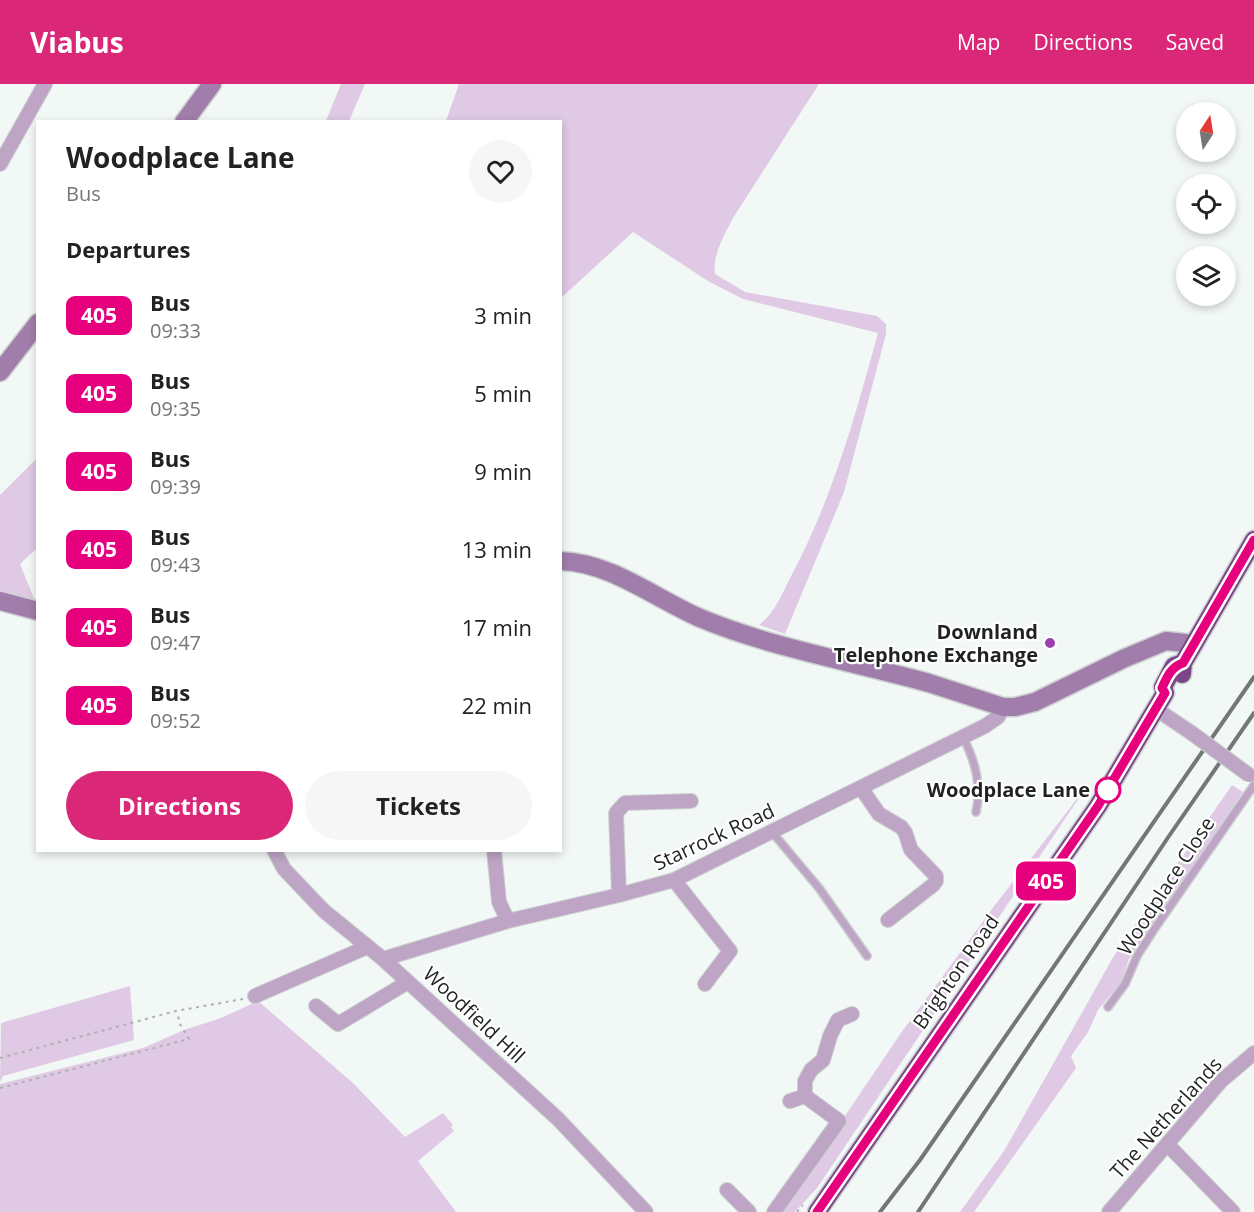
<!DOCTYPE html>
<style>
:root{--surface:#fff;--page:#f6f6f6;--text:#222;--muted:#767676;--accent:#db2777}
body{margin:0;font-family:"Open Sans",sans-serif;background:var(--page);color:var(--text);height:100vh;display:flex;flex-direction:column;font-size:22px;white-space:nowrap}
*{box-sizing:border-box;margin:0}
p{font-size:20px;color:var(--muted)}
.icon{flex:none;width:33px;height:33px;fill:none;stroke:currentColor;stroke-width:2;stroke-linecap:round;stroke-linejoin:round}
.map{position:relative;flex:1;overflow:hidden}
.sheet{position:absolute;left:36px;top:36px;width:526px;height:732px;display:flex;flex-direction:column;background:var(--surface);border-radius:0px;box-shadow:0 3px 9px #0003}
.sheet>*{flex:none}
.badge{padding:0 12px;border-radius:9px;font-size:21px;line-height:39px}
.needle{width:39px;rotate:12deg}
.fabs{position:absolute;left:1176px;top:18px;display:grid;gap:12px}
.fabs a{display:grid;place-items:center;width:60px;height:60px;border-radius:50%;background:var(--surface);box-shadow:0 3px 9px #0003;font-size:30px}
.map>.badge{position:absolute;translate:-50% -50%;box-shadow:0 0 0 3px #fff}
h2{padding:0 30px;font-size:22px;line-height:54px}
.round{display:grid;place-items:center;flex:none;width:63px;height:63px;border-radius:32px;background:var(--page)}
.summary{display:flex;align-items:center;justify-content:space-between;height:102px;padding:0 30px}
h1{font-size:28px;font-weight:700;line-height:45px}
.primary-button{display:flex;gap:12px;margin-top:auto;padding:12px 30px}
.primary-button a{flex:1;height:69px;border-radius:36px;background:var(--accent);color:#fff;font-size:24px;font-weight:700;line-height:69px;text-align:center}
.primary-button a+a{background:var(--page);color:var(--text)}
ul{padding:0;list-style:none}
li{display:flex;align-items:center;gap:18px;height:78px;padding:0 30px}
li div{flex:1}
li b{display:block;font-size:22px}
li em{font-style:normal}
li .badge{min-width:66px;font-weight:700;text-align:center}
header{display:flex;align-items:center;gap:36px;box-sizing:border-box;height:84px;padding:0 30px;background:var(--accent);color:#fff}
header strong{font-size:28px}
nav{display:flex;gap:33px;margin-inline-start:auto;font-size:21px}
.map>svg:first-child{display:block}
.green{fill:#dfc9e5}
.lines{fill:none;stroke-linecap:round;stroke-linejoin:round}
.lane-casing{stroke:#ccd1d0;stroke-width:10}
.street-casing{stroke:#ccd1d0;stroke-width:16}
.secondary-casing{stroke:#ccd1d0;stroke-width:21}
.highway-casing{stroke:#ccd1d0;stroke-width:21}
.path{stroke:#adb2b0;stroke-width:2;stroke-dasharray:3 4.5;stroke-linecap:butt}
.lane{stroke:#bea5c5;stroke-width:7}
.street{stroke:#bea5c5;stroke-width:14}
.secondary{stroke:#a17dab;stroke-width:18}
.highway{stroke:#7a4688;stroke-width:18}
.rail{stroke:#737775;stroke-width:4}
.street-bridge-casing{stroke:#ccd1d0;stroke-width:16;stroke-linecap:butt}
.street-bridge{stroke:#bea5c5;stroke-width:14}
.line-casing{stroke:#fff;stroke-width:14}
.line{stroke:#e6007e;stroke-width:9}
.poi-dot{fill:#9942ae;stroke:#fff;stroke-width:2}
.stop-dot{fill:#fff;stroke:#e6007e;stroke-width:3}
.labels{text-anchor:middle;stroke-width:4.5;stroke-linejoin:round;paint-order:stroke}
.poi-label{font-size:20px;font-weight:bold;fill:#1f2221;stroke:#fff;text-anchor:end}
.stop-label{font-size:20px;font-weight:bold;fill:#1f2221;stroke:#fff;text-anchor:end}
.street-label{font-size:20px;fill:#1f2221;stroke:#fff}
</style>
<header>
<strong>Viabus</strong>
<nav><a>Map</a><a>Directions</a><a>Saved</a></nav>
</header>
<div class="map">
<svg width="1254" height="1128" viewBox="0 0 1254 1128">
<rect width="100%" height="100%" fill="#f2f8f6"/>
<path class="green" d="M341 0H365L349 37H326Z
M459 0H819L733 134C725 150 712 171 715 190L745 208 877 232 886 240V250L844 408 785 550 759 541C774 530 781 512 789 496 831 419 855 333 878 249L743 215 708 197 633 148 561 214V38L446 37Z
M37 374V464L20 480 35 517 0 510V411Z
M1232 701 1243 708 1129 875 1121 898 1098 926 1088 948 1071 972 1076 984 974 1128H960L1004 1067 1115 870Z
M1087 702 817 1104 795 1128H780L901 949 995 821Z
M130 902 134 956 3 992 0 998 1 939Z
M258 917 353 999 405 1053 443 1029 453 1041 451 1043 454 1047 418 1077 456 1128H0V1000L143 964 184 946 221 934Z"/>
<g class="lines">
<defs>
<path id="lane" d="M963 653C975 677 982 701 976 728
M772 748 819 804 867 872
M1108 923 1125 900 1137 872 1153 847 1254 701"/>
<path id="street" d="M0 80 45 0
M1156 625 1193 650
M861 704 879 730 901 743 905 748 911 766 936 792V797L933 801 888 836
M274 766 284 785 324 827 383 875 558 1035 646 1128
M494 766 499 818 508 837
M674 796 730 867 705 900
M619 811 616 729 625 719 691 717
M383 875 508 837 619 811 674 796 985 642 998 633 1003 623
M255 912 367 863
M316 922 338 940 408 898
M790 1017 805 1012
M1167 1060 1233 1128
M727 1106 749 1128
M774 1128 839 1037 805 1012V997L811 986 823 976 830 952 838 936 852 930
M1109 1128 1221 997 1254 969"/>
<path id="secondary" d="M184 38 212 0
M0 288 38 239
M561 477C612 479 654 514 700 534 772 564 854 578 929 599 954 607 978 615 1003 623H1015L1035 618 1125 574 1166 557 1194 560
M0 517 38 527"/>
<path id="highway" d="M1182 590 1183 579 1254 456
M817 1128 1098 722 1165 609 1163 603 1174 582 1183 579"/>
</defs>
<use href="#lane" class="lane-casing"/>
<use href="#street" class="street-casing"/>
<use href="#secondary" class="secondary-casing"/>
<use href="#highway" class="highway-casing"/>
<path class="path" d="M0 974 176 927 243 915
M0 1004 189 955 180 940 177 928
M797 1128 803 1121"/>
<use href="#lane" class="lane"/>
<use href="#street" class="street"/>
<use href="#secondary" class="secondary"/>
<use href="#highway" class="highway"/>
<path class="rail" d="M880 1128 920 1076 1254 593
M918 1128 1169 752 1254 629"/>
<defs>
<path id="street-bridge" d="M1193 650 1249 691"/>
</defs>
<use href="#street-bridge" class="street-bridge-casing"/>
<use href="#street-bridge" class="street-bridge"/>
</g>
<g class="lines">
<defs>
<path id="line" d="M817 1128 1098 722 1165 609 1162 604C1167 593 1171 583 1183 579L1254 456"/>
</defs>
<use href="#line" class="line-casing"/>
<use href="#line" class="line"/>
</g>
<circle class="poi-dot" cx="1050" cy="559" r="6"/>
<circle class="stop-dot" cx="1108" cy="706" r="12"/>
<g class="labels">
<g class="poi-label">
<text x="1038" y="555">Downland<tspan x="1038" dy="23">Telephone Exchange</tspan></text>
</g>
<g class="stop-label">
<text x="1090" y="713">Woodplace Lane</text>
</g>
<g class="street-label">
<text transform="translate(714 753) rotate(-25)" y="7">Starrock Road</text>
<text transform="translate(1166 802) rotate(-57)" y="7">Woodplace Close</text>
<text transform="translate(956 888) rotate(-55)" y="7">Brighton Road</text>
<text transform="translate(474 931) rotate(43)" y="7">Woodfield Hill</text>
<text transform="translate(1166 1034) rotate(-48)" y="7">The Netherlands</text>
</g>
</g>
</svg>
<div class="fabs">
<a><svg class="needle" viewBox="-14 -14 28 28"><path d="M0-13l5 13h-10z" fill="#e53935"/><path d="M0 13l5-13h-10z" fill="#767676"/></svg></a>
<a><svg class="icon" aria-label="locate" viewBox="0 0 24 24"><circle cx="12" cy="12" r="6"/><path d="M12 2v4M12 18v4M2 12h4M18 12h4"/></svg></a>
<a><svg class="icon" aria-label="layers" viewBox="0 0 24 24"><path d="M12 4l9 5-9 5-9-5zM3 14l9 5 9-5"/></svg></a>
</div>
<b class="badge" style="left:1046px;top:797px;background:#e6007e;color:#fff">405</b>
<section class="sheet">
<div class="summary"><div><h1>Woodplace Lane</h1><p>Bus</p></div><a class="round"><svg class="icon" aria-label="heart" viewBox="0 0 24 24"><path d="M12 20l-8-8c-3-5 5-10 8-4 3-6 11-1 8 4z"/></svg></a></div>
<h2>Departures</h2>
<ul>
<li><span class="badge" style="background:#e6007e;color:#fff">405</span><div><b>Bus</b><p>09:33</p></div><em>3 min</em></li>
<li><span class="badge" style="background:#e6007e;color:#fff">405</span><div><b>Bus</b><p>09:35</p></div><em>5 min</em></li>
<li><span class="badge" style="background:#e6007e;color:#fff">405</span><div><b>Bus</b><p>09:39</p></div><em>9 min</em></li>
<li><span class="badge" style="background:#e6007e;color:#fff">405</span><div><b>Bus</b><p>09:43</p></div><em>13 min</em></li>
<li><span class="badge" style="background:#e6007e;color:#fff">405</span><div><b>Bus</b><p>09:47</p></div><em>17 min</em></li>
<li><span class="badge" style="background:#e6007e;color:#fff">405</span><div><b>Bus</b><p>09:52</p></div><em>22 min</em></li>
</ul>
<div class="primary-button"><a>Directions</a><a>Tickets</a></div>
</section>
</div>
